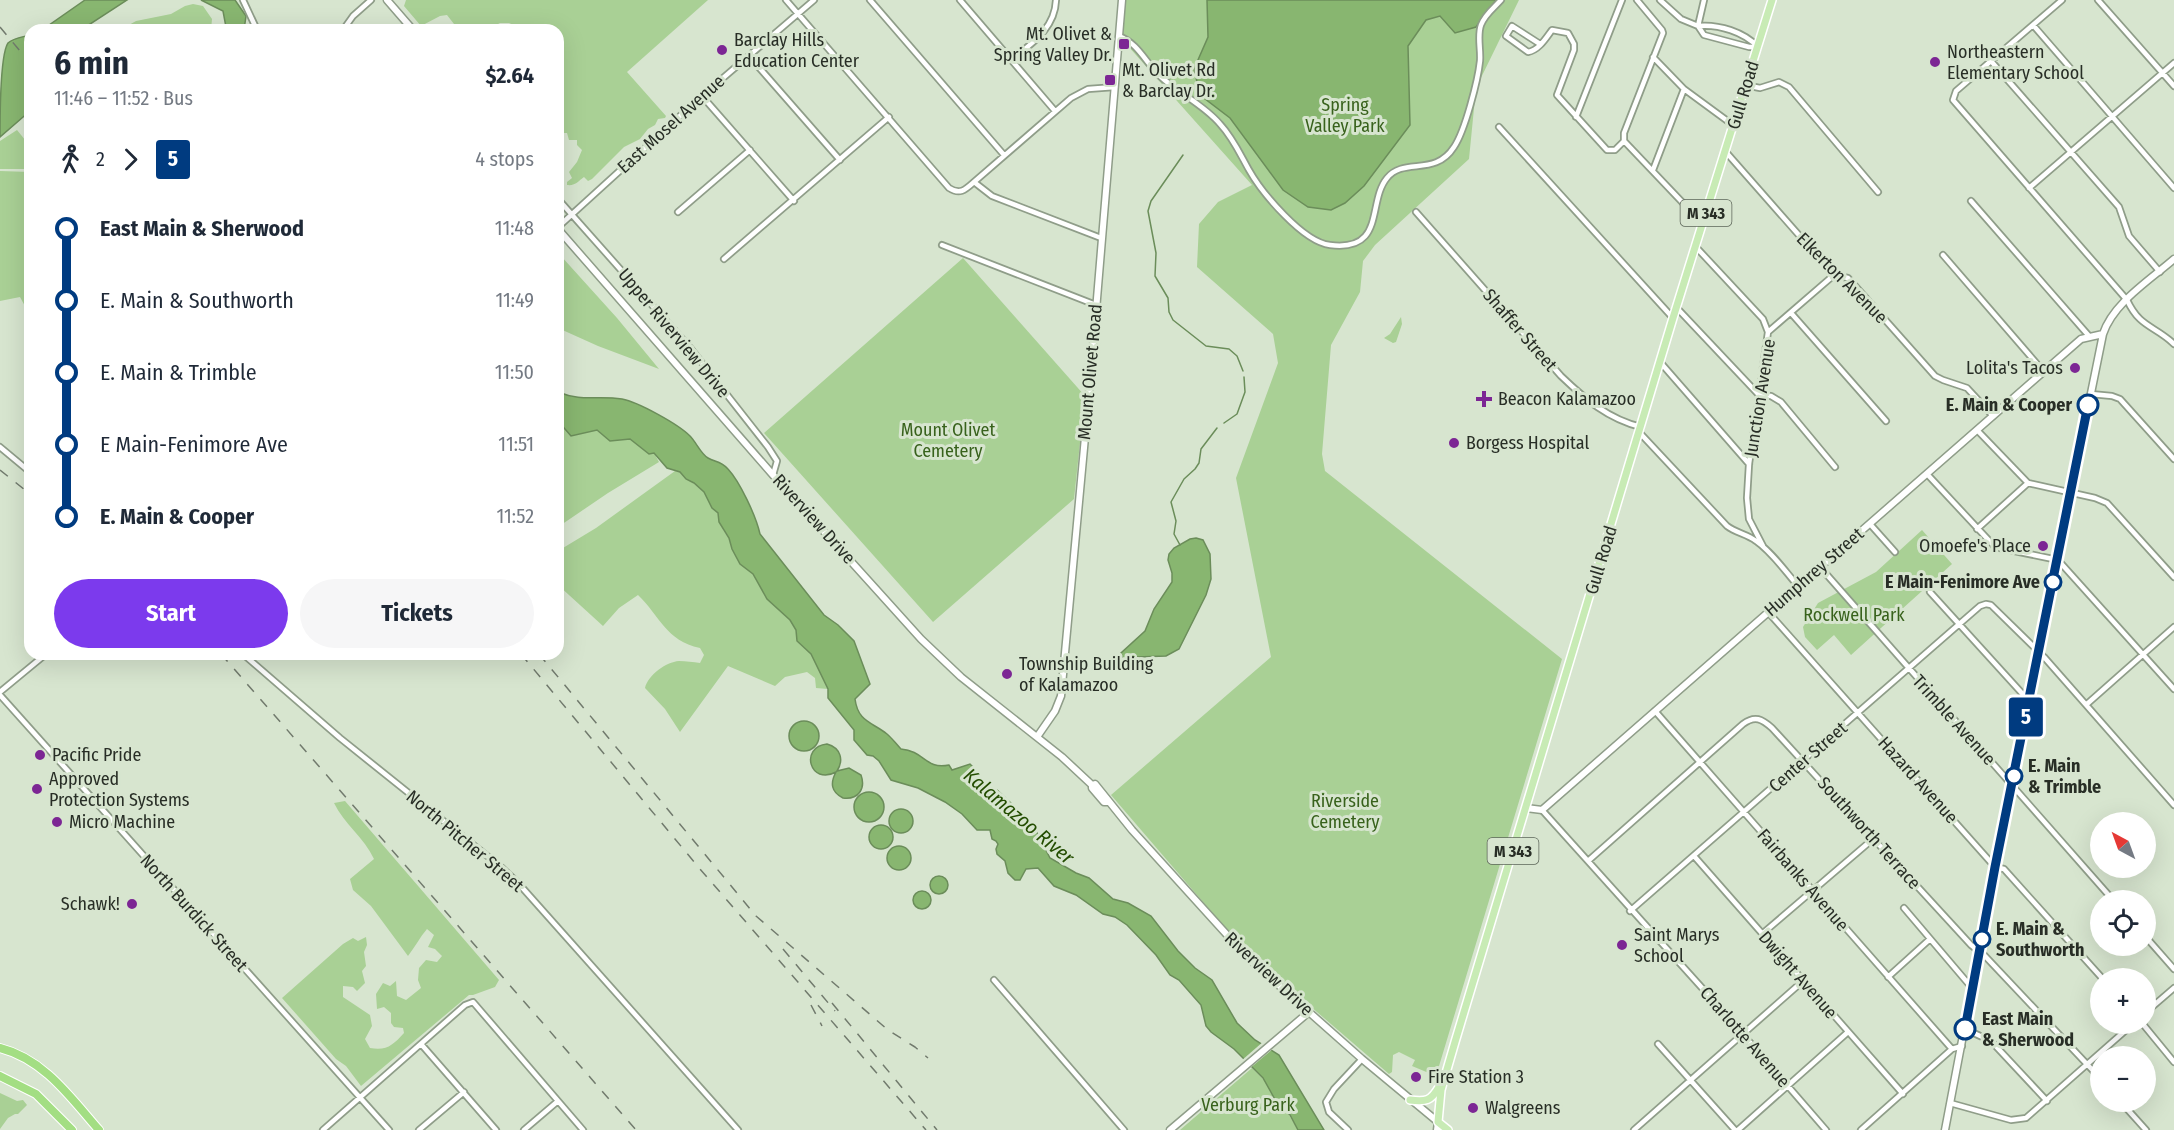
<!DOCTYPE html>
<meta charset="utf-8">
<style>
:root{--surface:#fff;--page:#f6f6f7;--text:#1f2937;--muted:#747a83;--accent:#7c3aed}
body{margin:0;font-family:"Fira Sans Condensed",sans-serif;background:var(--page);color:var(--text);height:100vh;display:flex;flex-direction:column;font-size:22px;white-space:nowrap}
*{box-sizing:border-box;margin:0}
p{font-size:20px;color:var(--muted)}
.icon{flex:none;width:33px;height:33px;fill:none;stroke:currentColor;stroke-width:2;stroke-linecap:round;stroke-linejoin:round}
.map{position:relative;flex:1;overflow:hidden}
.sheet{position:absolute;left:24px;top:24px;width:540px;height:636px;display:flex;flex-direction:column;background:var(--surface);border-radius:18px;box-shadow:0 6px 24px #0002}
.sheet>*{flex:none}
.badge{padding:0 12px;border-radius:4px;font-size:21px;line-height:39px}
.needle{width:39px;rotate:319deg}
.fabs{position:absolute;left:2090px;top:812px;display:grid;gap:12px}
.fabs a{display:grid;place-items:center;width:66px;height:66px;border-radius:50%;background:var(--surface);box-shadow:0 6px 24px #0002;font-size:30px}
.map>.badge{position:absolute;translate:-50% -50%;box-shadow:0 0 0 3px #fff}
.legs{display:flex;align-items:center;gap:9px;height:66px;padding:0 30px;font-size:20px}
.legs p{margin-inline-start:auto}
.summary{display:flex;align-items:center;justify-content:space-between;height:102px;padding:0 30px}
h1{font-size:33px;font-weight:700;line-height:45px}
.button{display:flex;gap:12px;margin-top:auto;padding:12px 30px}
.button a{flex:1;height:69px;border-radius:36px;background:var(--accent);color:#fff;font-size:24px;font-weight:700;line-height:69px;text-align:center}
.button a+a{background:var(--page);color:var(--text)}
ul{padding:0 30px;list-style:none}
li{display:flex;align-items:center;gap:21px;height:72px;font-size:22px}
li i{display:grid;place-items:center;width:9px;height:100%;margin:0 8px;background:currentColor}
li i::after{content:'';width:15px;height:15px;margin:-8px;border:4px solid;border-radius:50%;background:var(--surface)}
li p{margin-inline-start:auto}
li:first-child i{background:linear-gradient(#0000 50%,currentColor 0)}
li:last-child i{background:linear-gradient(currentColor 50%,#0000 0)}
.map>svg:first-child{display:block}
.green{fill:#a9d095}
.water{fill:#88b670;stroke:#6b8d5a;stroke-width:1.5}
.pier{fill:#d7e5cf}
.lines{fill:none;stroke-linecap:round;stroke-linejoin:round}
.stream{stroke:#6b8d5a;stroke-width:1.5}
.street-casing{stroke:#8f9d89;stroke-width:8}
.secondary-casing{stroke:#8f9d89;stroke-width:9}
.primary-casing{stroke:#fff;stroke-width:10}
.highway-casing{stroke:#fff;stroke-width:10}
.street{stroke:#fff;stroke-width:4.5}
.secondary{stroke:#fff;stroke-width:6}
.primary{stroke:#c8ebb5;stroke-width:7}
.highway{stroke:#a3de83;stroke-width:8}
.rail{stroke:#717a6d;stroke-width:1.5;stroke-dasharray:10 10;stroke-linecap:butt}
.line-1-casing{stroke:#fff;stroke-width:14}
.line-1{stroke:#003b80;stroke-width:9}
.poi-dot{fill:#7c2694;stroke:#d7e5cf;stroke-width:2}
.stop-1-dot{fill:#fff;stroke:#003b80;stroke-width:3}
.labels{text-anchor:middle;stroke-width:6;stroke-linejoin:round;paint-order:stroke}
.shield{fill:#d7e5cf;stroke:#5c6559;stroke-width:1.5}
.shield-label{font-size:16px;font-weight:bold;fill:#282e26}
.poi-label{font-size:18px;fill:#282e26;stroke:#d7e5cf;text-anchor:start}
.street-label{font-size:18px;fill:#282e26;stroke:#d7e5cf}
.park-label{font-size:18px;fill:#38621c;stroke:#d7e5cf}
.stop-label{font-size:18px;font-weight:bold;fill:#282e26;stroke:#d7e5cf;text-anchor:start}
.water-label{font-size:20px;font-style:italic;fill:#234d00;stroke:#d7e5cf}
</style>
<div class="map">
<svg width="2174" height="1130" viewBox="0 0 2174 1130">
<rect width="100%" height="100%" fill="#d7e5cf"/>
<path class="green" d="M406 0H708L627 72 666 116 665 118 658 119 655 125 648 129 640 139 624 147 592 179 588 181 584 177C578 181 576 186 567 185V182L572 178 569 172 577 162 582 150 577 145V140H569L567 133H564L562 140 558 142V30H531L533 29 530 24 518 27 509 23H500L486 30H464L454 24 447 15 440 16 421 26 404 6Z
M1121 0H1519L1476 88 1469 159 1375 245 1363 261 1360 292 1331 345 1322 454 1325 471 1562 659 1436 1076 1412 1066 1415 1060 1399 1052 1393 1055 1392 1072 1389 1074 1260 963 1221 923 1111 795 1271 657 1236 478 1278 363 1273 334 1197 267 1199 224 1218 202 1252 185 1119 36Z
M193 4 203 6 212 19 211 30H120L136 21 171 14 185 6Z
M17 130 30 146V169H0V141Z
M0 171 30 172V323H25L26 308 20 297 0 301Z
M561 256 617 318 659 369 598 346 558 328V259Z
M963 258 1085 396 1074 499 933 622 764 433Z
M1401 317 1402 324 1396 342 1393 343 1384 338 1390 334Z
M558 421 571 436 597 430 610 441 630 439 649 454 654 453 659 462 608 493 558 527Z
M675 471 680 472 704 492 712 508 718 513 724 531 729 538 732 549 740 564 753 574 767 599 790 620 796 630 797 641 811 654 828 689 816 688 815 678 807 672 785 677 775 686 728 666 680 732 665 709 645 688C648 675 666 662 679 661 686 661 693 662 700 663L704 655 700 648C666 641 660 616 638 595L619 608 603 626 558 585V551L596 528Z
M1922 530 1952 564 1851 655 1834 635 1817 650 1805 637 1803 627 1818 603 1876 572Z
M345 801 499 980 495 987 473 995H469L361 1086 346 1066 336 1059 282 998 343 944 353 938 358 941 366 937 367 945 364 952 366 966 362 971 365 983 357 991 353 987 343 986V997L370 1015 372 1026 365 1039 370 1048C387 1051 393 1045 404 1033L403 1028 394 1027 391 1023V1013L384 1007 377 1009 376 994 383 983 390 986 396 981 397 996 406 1000 421 988 418 980 419 968 426 960 437 962 442 956 435 949 428 947 434 935 427 929C420 937 415 947 408 956L371 906 353 890 350 879 374 859C364 837 344 824 334 803Z
M1252 1068 1269 1085 1277 1103 1289 1115 1298 1130H1180Z
M0 1093 17 1101 23 1100 27 1105 18 1114H15L8 1118 0 1129Z"/>
<path class="water" d="M85 0H127L81 30H42Z
M201 0H235L246 16 244 30H222L226 27 223 11Z
M1207 0H1496L1476 27 1455 33 1440 16 1426 20 1408 46 1410 125 1364 186 1345 203 1331 210 1308 207 1283 190 1230 118 1200 95 1194 69 1208 37Z
M30 35V111L0 137C0 117 0 55 8 43 13 38 23 37 30 35Z
M558 392C582 402 598 395 622 399 638 402 678 424 690 436 696 442 701 454 708 458 715 462 721 461 728 469 740 482 756 516 760 534L824 615 838 625 854 641 870 684 855 699C858 722 872 722 887 734 892 738 896 744 901 749 925 751 925 770 949 765L952 770 970 764 976 770 978 777 982 783 990 788 997 790 1032 823 1050 858 1076 873 1089 878 1113 899 1128 903 1151 916 1178 951 1195 968 1212 980 1237 1023 1255 1040 1279 1055 1324 1130H1298L1290 1115 1277 1103 1263 1078 1234 1049 1211 1032 1206 1026 1201 1005 1179 980 1170 975 1156 955 1127 925 1115 917 1103 914 1076 895 1054 886 1038 868 1026 869 1020 880H1015L1008 873 1005 861 997 854 996 849 998 844 996 841 992 839 990 830H977L962 814 945 802 918 788 891 780 879 761 873 756 867 755 854 740V730L828 698V689L811 654 797 641 796 630 790 620 767 599 753 574 740 564 732 549 729 538 719 522 718 513 712 508 704 492 694 483 686 479 680 472 667 468 654 453 649 454 630 439 610 441 597 430 571 436 558 421Z
M1196 538 1203 540 1210 554 1211 579 1206 595 1179 649 1166 656 1137 657 1124 662 1121 653 1145 631 1154 609 1172 582V573L1168 560 1169 554 1174 548 1190 539Z
M789 736a15 15 0 1 1 30 0a15 15 0 1 1-30 0Z
M827 744C841 748 844 760 837 771L849 768 861 775C866 789 858 800 843 798 831 792 830 783 836 772 810 786 799 747 827 744Z
M854 807a15 15 0 1 1 30 0a15 15 0 1 1-30 0Z
M889 821a12 12 0 1 1 24 0a12 12 0 1 1-24 0Z
M869 837a12 12 0 1 1 24 0a12 12 0 1 1-24 0Z
M887 858a12 12 0 1 1 24 0a12 12 0 1 1-24 0Z
M930 885a9 9 0 1 1 18 0a9 9 0 1 1-18 0Z
M913 900a9 9 0 1 1 18 0a9 9 0 1 1-18 0Z"/>
<path class="pier" d="M1264 1041 1274 1048 1249 1069 1241 1061Z"/>
<g class="lines">
<path class="stream" d="M1183 155 1151 201 1148 211 1156 253 1155 276 1168 298 1169 312 1173 320 1206 346 1229 349 1237 356 1243 371
M1224 423 1237 414 1245 392 1244 377
M1180 545 1174 534 1176 521 1171 502 1184 479 1195 469 1199 463 1201 449 1217 428"/>
<defs>
<path id="street" d="M243 0 257 30
M786 0 949 188C960 195 965 190 974 182L1071 98 1088 89 1115 87
M870 0 1004 155
M960 0 1055 111
M1660 0 1681 19 1698 26 1704 35 1749 47H1758
M2062 0 1956 91 1953 100 2127 300C2140 328 2154 325 2174 344
M2098 0 2174 86
M2033 25 2174 188
M1698 26C1719 24 1744 32 1758 47
M1698 26 1704 0
M343 30 353 16 371 0
M1119 36C1139 44 1145 62 1160 76 1179 94 1203 104 1220 124 1233 138 1240 154 1249 170 1262 193 1303 242 1330 245 1386 252 1367 202 1387 178 1404 157 1435 177 1454 147 1465 131 1478 80 1480 61 1481 49 1477 36 1481 25 1485 14 1494 8 1501 0
M1540 44 1512 26 1506 36 1528 52C1539 50 1546 38 1552 30L1568 33 1574 44V50L1557 95 1607 150H1615L1624 141
M749 56 840 160
M1653 57 1684 89 1733 125
M1011 60C1031 44 1055 29 1056 0
M1991 61 2119 207 2129 236 2160 272
M1745 85 1760 88 1779 82 1789 87 1878 192
M702 96 794 201
M1576 117 1622 0
M1499 127 1673 318
M1624 141V133L1663 33 1662 30 1637 0
M1624 141 1702 223
M1725 151 1834 275 1848 278 1935 376 1943 380 1967 388 1993 416
M1653 170 1684 89
M974 182 992 196 1101 238
M2029 188 2174 63
M558 199 691 349 768 447 777 461 773 475
M1971 201 2089 336
M678 212 750 150
M1416 212 1561 376C1585 399 1608 419 1641 427
M558 227 702 96 814 0
M942 245 1096 305
M1695 246 1763 319 1768 332
M1943 255 2044 372
M724 259 889 117
M1676 307 1759 395 1771 396 1781 402 1835 467
M1791 313 1886 421
M1660 362 1749 464
M2091 394 2112 396 2120 399 2174 459
M1977 430 2028 483 2095 498 2107 503 2174 577
M1639 432 1727 526C1736 533 1747 534 1756 541 1772 552 1785 571 1798 586
M0 447 30 472
M1927 474 1995 547 2058 560 2174 689
M1870 524 1895 552
M1977 529 2028 483
M1763 546 1749 519 1747 498 1749 464 1768 332 1834 275
M1820 567 2113 900
M1930 592 2029 701
M1768 612 1995 867 2004 869 2102 978
M243 654 340 738 501 867 519 884 738 1130
M0 692 46 654
M0 695 389 1130
M2087 704 2174 627
M1655 711 1952 1049
M1542 810 1721 1009 1826 1130
M1694 856 1903 1094
M1588 861 1743 724C1755 715 1762 719 1772 728L1971 945 1985 956 2100 1078
M1904 908 1972 988
M1630 911 1980 606 1986 604 1991 605 2044 657 2174 805
M1762 934 1873 839
M2145 936 2174 969
M1888 977 1930 939
M994 980 1124 1130
M2145 1013 2174 988
M2142 1023 2174 1062
M1965 1029 1991 1041 2047 1101
M421 1044 496 1130
M1658 1044 1735 1130
M2120 1101 2146 1130
M1950 1103 2011 1120 2026 1118 2134 1023
M323 1130 465 1005 473 1002 583 1130
M419 1130 464 1092
M524 1130 558 1101
M1348 1130 1329 1112 1326 1102 1334 1089 1362 1059
M1634 1130 1803 981
M1738 1130 1848 1032
M1861 1130 1952 1049 1962 1046"/>
<path id="secondary" d="M387 0 413 30
M558 229 773 475 921 639 961 677 1062 757 1092 785 1095 784 1132 830 1248 958 1362 1059 1438 1122 1437 1130
M1037 737 1055 711 1061 696 1089 394 1122 0
M1092 785V788L1104 802H1108
M1526 808 1542 810 2081 339 2103 334
M1170 1130 1309 1012
M1945 1130 1995 867 2103 334C2113 303 2150 280 2174 259"/>
<path id="primary" d="M1410 1100C1426 1102 1431 1101 1439 1087
M1448 1130 1438 1122 1441 1090 1455 1042 1673 318 1772 0"/>
<path id="highway" d="M0 1048C44 1059 71 1098 99 1130
M0 1076 36 1094 72 1130"/>
</defs>
<use href="#street" class="street-casing"/>
<use href="#secondary" class="secondary-casing"/>
<use href="#primary" class="primary-casing"/>
<use href="#highway" class="highway-casing"/>
<use href="#street" class="street"/>
<use href="#secondary" class="secondary"/>
<use href="#primary" class="primary"/>
<use href="#highway" class="highway"/>
<path class="rail" d="M0 27 30 63
M0 470 30 494
M221 654 636 1130
M521 654 700 869 926 1130
M539 654 756 916 888 1030 915 1047 928 1058
M783 949 835 1011
M832 1003 937 1130
M811 1005 822 1026"/>
</g>
<g class="lines">
<defs>
<path id="line-1" d="M1965 1029 1995 867 2088 405"/>
</defs>
<use href="#line-1" class="line-1-casing"/>
<use href="#line-1" class="line-1"/>
</g>
<g class="poi-dot">
<rect x="1118" y="38" width="12" height="12" rx="3"/>
<circle cx="722" cy="50" r="6"/>
<circle cx="1935" cy="62" r="6"/>
<rect x="1104" y="74" width="12" height="12" rx="3"/>
<circle cx="2075" cy="368" r="6"/>
<path d="M1481 390h6v6h6v6h-6v6h-6v-6h-6v-6h6z"/>
<circle cx="1454" cy="443" r="6"/>
<circle cx="2043" cy="546" r="6"/>
<circle cx="1007" cy="674" r="6"/>
<circle cx="40" cy="755" r="6"/>
<circle cx="37" cy="789" r="6"/>
<circle cx="57" cy="822" r="6"/>
<circle cx="132" cy="904" r="6"/>
<circle cx="1622" cy="945" r="6"/>
<circle cx="1416" cy="1077" r="6"/>
<circle cx="1473" cy="1108" r="6"/>
</g>
<g class="stop-1-dot">
<circle cx="2088" cy="405" r="10"/>
<circle cx="2053" cy="582" r="8"/>
<circle cx="2014" cy="776" r="8"/>
<circle cx="1982" cy="939" r="8"/>
<circle cx="1965" cy="1029" r="10"/>
</g>
<g class="labels">
<g class="shield">
<rect x="1680.5" y="200" width="51" height="26" rx="4.5"/>
<rect x="1487.5" y="838" width="51" height="26" rx="4.5"/>
</g>
<g class="shield-label">
<text x="1706" y="219">M 343</text>
<text x="1513" y="857">M 343</text>
</g>
<g class="poi-label">
<text x="1112" y="40" text-anchor="end">Mt. Olivet &amp;<tspan x="1112" dy="21">Spring Valley Dr.</tspan></text>
<text x="734" y="46">Barclay Hills<tspan x="734" dy="21">Education Center</tspan></text>
<text x="1947" y="58">Northeastern<tspan x="1947" dy="21">Elementary School</tspan></text>
<text x="1122" y="76">Mt. Olivet Rd<tspan x="1122" dy="21">&amp; Barclay Dr.</tspan></text>
<text x="2063" y="374" text-anchor="end">Lolita's Tacos</text>
<text x="1498" y="405">Beacon Kalamazoo</text>
<text x="1466" y="449">Borgess Hospital</text>
<text x="2031" y="552" text-anchor="end">Omoefe's Place</text>
<text x="1019" y="670">Township Building<tspan x="1019" dy="21">of Kalamazoo</tspan></text>
<text x="52" y="761">Pacific Pride</text>
<text x="49" y="785">Approved<tspan x="49" dy="21">Protection Systems</tspan></text>
<text x="69" y="828">Micro Machine</text>
<text x="120" y="910" text-anchor="end">Schawk!</text>
<text x="1634" y="941">Saint Marys<tspan x="1634" dy="21">School</tspan></text>
<text x="1428" y="1083">Fire Station 3</text>
<text x="1485" y="1114">Walgreens</text>
</g>
<g class="street-label">
<text transform="translate(1743 95) rotate(-73)" y="6">Gull Road</text>
<text transform="translate(671 124) rotate(-42)" y="6">East Mosel Avenue</text>
<text transform="translate(1842 278) rotate(45)" y="6">Elkerton Avenue</text>
<text transform="translate(1520 330) rotate(49)" y="6">Shaffer Street</text>
<text transform="translate(674 333) rotate(50)" y="6">Upper Riverview Drive</text>
<text transform="translate(1090 372) rotate(-85)" y="6">Mount Olivet Road</text>
<text transform="translate(1760 398) rotate(-81)" y="6">Junction Avenue</text>
<text transform="translate(814 519) rotate(48)" y="6">Riverview Drive</text>
<text transform="translate(1601 560) rotate(-73)" y="6">Gull Road</text>
<text transform="translate(1814 572) rotate(-41)" y="6">Humphrey Street</text>
<text transform="translate(1954 720) rotate(48)" y="6">Trimble Avenue</text>
<text transform="translate(1808 757) rotate(-41)" y="6">Center Street</text>
<text transform="translate(1918 780) rotate(48)" y="6">Hazard Avenue</text>
<text transform="translate(1869 833) rotate(48)" y="6">Southworth Terrace</text>
<text transform="translate(465 841) rotate(40)" y="6">North Pitcher Street</text>
<text transform="translate(1803 880) rotate(49)" y="6">Fairbanks Avenue</text>
<text transform="translate(194 913) rotate(48)" y="6">North Burdick Street</text>
<text transform="translate(1269 974) rotate(43)" y="6">Riverview Drive</text>
<text transform="translate(1798 975) rotate(49)" y="6">Dwight Avenue</text>
<text transform="translate(1745 1037) rotate(49)" y="6">Charlotte Avenue</text>
</g>
<g class="park-label">
<text x="1345" y="111">Spring<tspan x="1345" dy="21">Valley Park</tspan></text>
<text x="948" y="436">Mount Olivet<tspan x="948" dy="21">Cemetery</tspan></text>
<text x="1854" y="621">Rockwell Park</text>
<text x="1345" y="807">Riverside<tspan x="1345" dy="21">Cemetery</tspan></text>
<text x="1248" y="1111">Verburg Park</text>
</g>
<g class="stop-label">
<text x="2072" y="411" text-anchor="end">E. Main &amp; Cooper</text>
<text x="2040" y="588" text-anchor="end">E Main-Fenimore Ave</text>
<text x="2028" y="772">E. Main<tspan x="2028" dy="21">&amp; Trimble</tspan></text>
<text x="1996" y="935">E. Main &amp;<tspan x="1996" dy="21">Southworth</tspan></text>
<text x="1982" y="1025">East Main<tspan x="1982" dy="21">&amp; Sherwood</tspan></text>
</g>
<g class="water-label">
<text transform="translate(1019 816) rotate(40)" y="7">Kalamazoo River</text>
</g>
</g>
</svg>
<div class="fabs">
<a><svg class="needle" viewBox="-14 -14 28 28"><path d="M0-13l5 13h-10z" fill="#e53935"/><path d="M0 13l5-13h-10z" fill="#747a83"/></svg></a>
<a><svg class="icon" aria-label="locate" viewBox="0 0 24 24"><circle cx="12" cy="12" r="6"/><path d="M12 2v4M12 18v4M2 12h4M18 12h4"/></svg></a>
<a>+</a>
<a>−</a>
</div>
<b class="badge" style="left:2026px;top:717px;background:#003b80;color:#fff">5</b>
<section class="sheet">
<div class="summary"><div><h1>6 min</h1><p>11:46 – 11:52 · Bus</p></div><b>$2.64</b></div>
<div class="legs"><svg class="icon" aria-label="walk" viewBox="0 0 24 24"><circle cx="13" cy="4" r="2"/><path d="M13 8l-2 6 4 7M11 14l-3 7M7 12l3-4h3l4 4"/></svg>2<svg class="icon" aria-label="forward" viewBox="0 0 24 24"><path d="M9 5l7 7-7 7"/></svg><b class="badge" style="background:#003b80;color:#fff">5</b><p>4 stops</p></div>
<ul>
<li><i style="color:#003b80"></i><b>East Main &amp; Sherwood</b><p>11:48</p></li>
<li><i style="color:#003b80"></i><span>E. Main &amp; Southworth</span><p>11:49</p></li>
<li><i style="color:#003b80"></i><span>E. Main &amp; Trimble</span><p>11:50</p></li>
<li><i style="color:#003b80"></i><span>E Main-Fenimore Ave</span><p>11:51</p></li>
<li><i style="color:#003b80"></i><b>E. Main &amp; Cooper</b><p>11:52</p></li>
</ul>
<div class="button"><a>Start</a><a>Tickets</a></div>
</section>
</div>
